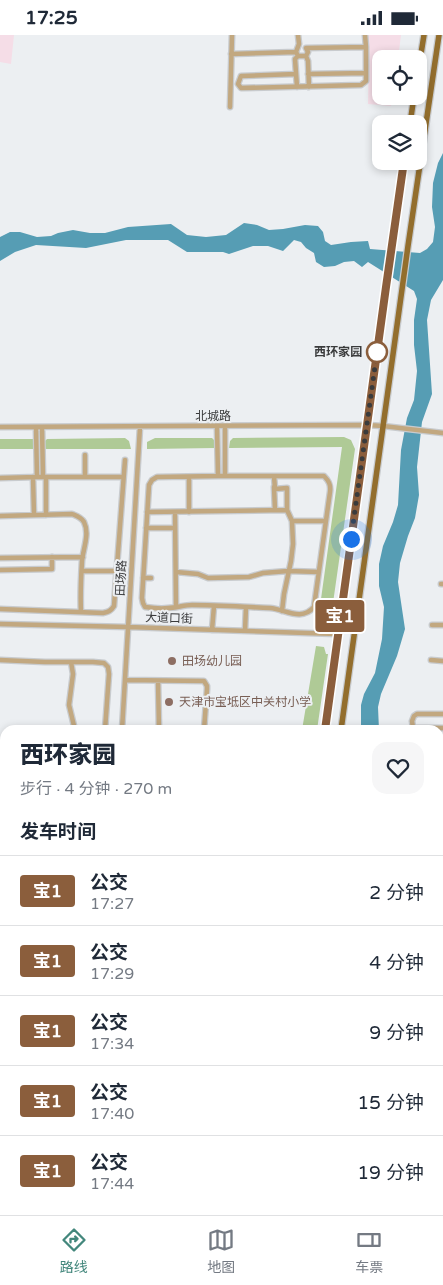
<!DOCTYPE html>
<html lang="zh">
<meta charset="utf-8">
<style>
:root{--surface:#fff;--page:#f6f6f7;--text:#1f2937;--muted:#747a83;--line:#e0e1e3;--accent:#43877c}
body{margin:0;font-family:"Varela Round","Noto Sans SC",sans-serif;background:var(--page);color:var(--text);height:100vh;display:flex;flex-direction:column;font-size:19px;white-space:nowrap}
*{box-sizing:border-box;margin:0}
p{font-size:16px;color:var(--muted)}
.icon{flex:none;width:28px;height:28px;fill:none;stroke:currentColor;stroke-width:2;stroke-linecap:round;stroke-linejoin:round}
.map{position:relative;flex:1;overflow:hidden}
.panel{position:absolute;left:0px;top:690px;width:444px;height:490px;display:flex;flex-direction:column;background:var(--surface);border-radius:15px 15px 0 0;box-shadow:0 2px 8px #0003}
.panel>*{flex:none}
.badge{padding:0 10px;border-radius:4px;font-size:18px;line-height:32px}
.buttons{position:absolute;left:372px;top:15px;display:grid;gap:10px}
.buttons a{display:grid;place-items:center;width:55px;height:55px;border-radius:10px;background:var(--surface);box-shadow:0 2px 8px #0003;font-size:25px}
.you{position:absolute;width:25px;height:25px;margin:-12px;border:4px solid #fff;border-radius:50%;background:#1a73e8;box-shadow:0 0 0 8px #1a73e833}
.map>.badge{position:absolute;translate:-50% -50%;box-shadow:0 0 0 2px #fff}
h2{padding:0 20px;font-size:19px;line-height:45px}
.round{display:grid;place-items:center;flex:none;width:52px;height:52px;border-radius:15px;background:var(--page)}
.headline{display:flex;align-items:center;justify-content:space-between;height:85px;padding:0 20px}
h1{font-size:24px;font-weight:800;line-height:38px}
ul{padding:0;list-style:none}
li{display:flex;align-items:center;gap:15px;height:70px;padding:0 20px;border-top:1px solid var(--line)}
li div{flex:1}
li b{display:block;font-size:19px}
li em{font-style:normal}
li .badge{min-width:55px;font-weight:700;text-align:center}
.status{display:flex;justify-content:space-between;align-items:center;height:35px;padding:0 25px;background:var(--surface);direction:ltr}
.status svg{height:14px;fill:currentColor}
.tab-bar{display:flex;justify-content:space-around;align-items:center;height:70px;border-top:1px solid var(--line);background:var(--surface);font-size:14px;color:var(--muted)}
.tab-bar a{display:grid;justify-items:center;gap:2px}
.tab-bar .on{color:var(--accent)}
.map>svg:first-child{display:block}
.commercial{fill:#f5dde7}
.green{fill:#afca96}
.water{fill:#569db4}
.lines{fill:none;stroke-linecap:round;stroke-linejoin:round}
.minor-casing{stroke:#c8cbce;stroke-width:7}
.major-casing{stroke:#c8cbce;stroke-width:8}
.minor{stroke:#c2a880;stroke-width:4.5}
.major{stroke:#936e2d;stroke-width:5.5}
.line-casing{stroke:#fff;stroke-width:11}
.line{stroke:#8b5e3c;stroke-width:8}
.walk{stroke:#3a3b3c;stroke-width:5;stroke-dasharray:0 9}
.stop-dot{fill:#fff;stroke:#8b5e3c;stroke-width:2.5}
.education-dot{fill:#8d6e63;stroke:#eceff2;stroke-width:2}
.labels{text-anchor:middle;stroke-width:4;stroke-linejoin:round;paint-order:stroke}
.stop-label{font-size:12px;font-weight:bold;fill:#3a3b3c;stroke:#eceff2;text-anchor:end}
.street-label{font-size:12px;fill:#3a3b3c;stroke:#eceff2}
.education-label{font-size:12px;fill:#785e54;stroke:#eceff2;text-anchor:start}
</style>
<div class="status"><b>17:25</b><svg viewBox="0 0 49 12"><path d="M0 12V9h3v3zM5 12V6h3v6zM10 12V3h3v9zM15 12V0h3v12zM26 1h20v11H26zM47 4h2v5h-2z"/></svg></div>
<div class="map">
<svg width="443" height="1180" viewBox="0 0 443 1180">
<rect width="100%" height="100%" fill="#eceff2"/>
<path class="commercial" d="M0 0H14L11 29 0 27Z
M367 0H401L398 24H381V61H393L391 71 368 69 369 6Z"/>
<path class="green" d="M344 402 351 405 355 414 330 589 327 592 317 593 342 412 229 413 230 406 233 403Z
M125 403 129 406 131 414H45V406L47 404Z
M155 403H212L214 405 215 413 147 414V407Z
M0 404H33V414H0Z
M316 611 324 612 326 619H328L317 695H302Z"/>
<path class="water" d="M443 118V245L431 265 427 285 432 359 422 387 417 432 419 460 415 483 408 501 400 528 398 547 405 594 397 621 381 659 378 672 379 695H361V670L364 659 375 638 382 604 384 572 379 551V529L383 511 393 487 398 470 401 415 407 383 414 365 417 336 414 310V285L417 264 414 256 368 227 362 232 354 226 344 227 335 231 324 232 316 227 314 218 306 213 301 207 294 205 283 216 268 211H253L229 219 223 217H187L168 205H126L86 213 36 210 15 217 0 226V202L10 197H20L37 202 51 201 58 198 73 195 90 198H105L128 192 171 189 187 200 206 202 226 200 244 188 257 190 269 195 283 194 305 190 318 191 323 197 325 206 331 210 351 207 368 206 370 214 420 218 427 214 433 207 435 192 432 172 433 148 438 128Z"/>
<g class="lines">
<defs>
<path id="minor" d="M296 17 299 9 298 0
M231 19 296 17 298 21H306
M296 39 241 41 238 49 241 53 361 50 366 46V12L365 0
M308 39 366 38
M297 52 295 24 298 21
M309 52 308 26 306 21 308 17 306 13 366 12
M230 72 232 0
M217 391 218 441 157 442 152 445 149 450 142 563 143 568 145 572C152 573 161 574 168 573 176 573 184 570 192 570 218 570 244 572 270 573 285 574 301 587 314 572L330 457C331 450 329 446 324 441H218
M225 391V441
M0 392 367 390 383 391 443 398
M42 392 43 442
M85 420V442
M274 441 275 454 287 453V475L292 486 293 509 291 526 284 559 282 576
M33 442 34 480
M37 442H123
M46 442V480
M189 442V477
M0 443 37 442 36 392
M274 452 275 475
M147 477 287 475
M175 477 176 572
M0 481 72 479C77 481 81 482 84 487 90 499 83 514 82 526 81 543 80 560 81 577
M292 486H326
M146 493H175
M0 523 83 522
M0 535 52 534V522
M82 536H116
M176 537 198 539 208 543 249 542 263 538 288 536 319 537
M143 543H151
M441 549H443
M0 574 103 578C108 577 111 576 114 571L125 425
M0 589 128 592 337 599
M432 590H443
M212 595 214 571
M245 596 246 572
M0 625 45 627H93L104 628 108 632 109 639 105 695
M431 625 443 626
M71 627 73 639 69 670 75 695
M125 645 204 646 207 651V654L204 695
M158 646 159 695
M443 679H417L414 681 412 686 413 693H443
M122 695 140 392
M0 726H5
M0 753H5
M0 771H5
M439 771H443
M0 807H5
M439 815H443
M0 833H5
M439 854H443
M439 891 443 890
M0 911H5
M439 914 443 917
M0 934H5
M0 987H5
M0 1033 5 1028
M439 1062 443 1061
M0 1067 5 1068
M439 1101 443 1100
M439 1158H443"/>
<path id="major" d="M419 31 424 0
M410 89 414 61
M325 695 386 252 404 126
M341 695 408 211 439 0
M0 1099H5
M0 1103 5 1104
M355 1175 356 1180
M371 1175 372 1180"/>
</defs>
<use href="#minor" class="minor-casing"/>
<use href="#major" class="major-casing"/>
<use href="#minor" class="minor"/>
<use href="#major" class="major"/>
</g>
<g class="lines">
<defs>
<path id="line" d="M325 695 386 252 404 126"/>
</defs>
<use href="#line" class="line-casing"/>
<use href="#line" class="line"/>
<path class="walk" d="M351 504 377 317"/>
</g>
<circle class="stop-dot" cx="377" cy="317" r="10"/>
<g class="education-dot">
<circle cx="172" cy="626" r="5"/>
<circle cx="169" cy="667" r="5"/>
</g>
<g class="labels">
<g class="stop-label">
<text x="362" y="321">西环家园</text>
</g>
<g class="street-label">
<text x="213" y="385">北城路</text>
<text transform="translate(121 543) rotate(-87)" y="4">田场路</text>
<text transform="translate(169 583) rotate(2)" y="4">大道口街</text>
</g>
<g class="education-label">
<text x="182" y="630">田场幼儿园</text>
<text x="179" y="671">天津市宝坻区中关村小学</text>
</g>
</g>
</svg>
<div class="buttons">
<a><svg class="icon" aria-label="locate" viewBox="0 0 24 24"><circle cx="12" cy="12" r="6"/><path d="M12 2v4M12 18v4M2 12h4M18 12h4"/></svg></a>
<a><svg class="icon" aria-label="layers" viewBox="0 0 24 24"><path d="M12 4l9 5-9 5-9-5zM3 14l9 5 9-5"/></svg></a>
</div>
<div class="you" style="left:351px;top:504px"></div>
<b class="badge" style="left:340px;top:581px;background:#8b5e3c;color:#fff">宝1</b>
<section class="panel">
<div class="headline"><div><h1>西环家园</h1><p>步行 · 4 分钟 · 270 m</p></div><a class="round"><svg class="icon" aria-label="heart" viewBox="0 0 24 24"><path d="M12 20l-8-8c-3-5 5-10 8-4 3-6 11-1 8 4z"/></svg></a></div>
<h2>发车时间</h2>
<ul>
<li><span class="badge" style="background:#8b5e3c;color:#fff">宝1</span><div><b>公交</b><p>17:27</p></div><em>2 分钟</em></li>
<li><span class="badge" style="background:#8b5e3c;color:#fff">宝1</span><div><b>公交</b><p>17:29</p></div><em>4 分钟</em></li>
<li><span class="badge" style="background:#8b5e3c;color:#fff">宝1</span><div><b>公交</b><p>17:34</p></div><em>9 分钟</em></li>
<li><span class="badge" style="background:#8b5e3c;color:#fff">宝1</span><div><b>公交</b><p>17:40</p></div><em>15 分钟</em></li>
<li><span class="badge" style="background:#8b5e3c;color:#fff">宝1</span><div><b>公交</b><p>17:44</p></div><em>19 分钟</em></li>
</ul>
</section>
</div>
<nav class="tab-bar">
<a class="on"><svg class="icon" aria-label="directions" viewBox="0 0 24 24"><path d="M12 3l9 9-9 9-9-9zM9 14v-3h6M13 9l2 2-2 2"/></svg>路线</a>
<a><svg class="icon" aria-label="map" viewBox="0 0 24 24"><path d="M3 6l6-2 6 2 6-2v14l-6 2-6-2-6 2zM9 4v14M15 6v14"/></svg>地图</a>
<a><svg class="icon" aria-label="tickets" viewBox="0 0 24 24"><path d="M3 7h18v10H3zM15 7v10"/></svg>车票</a>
</nav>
